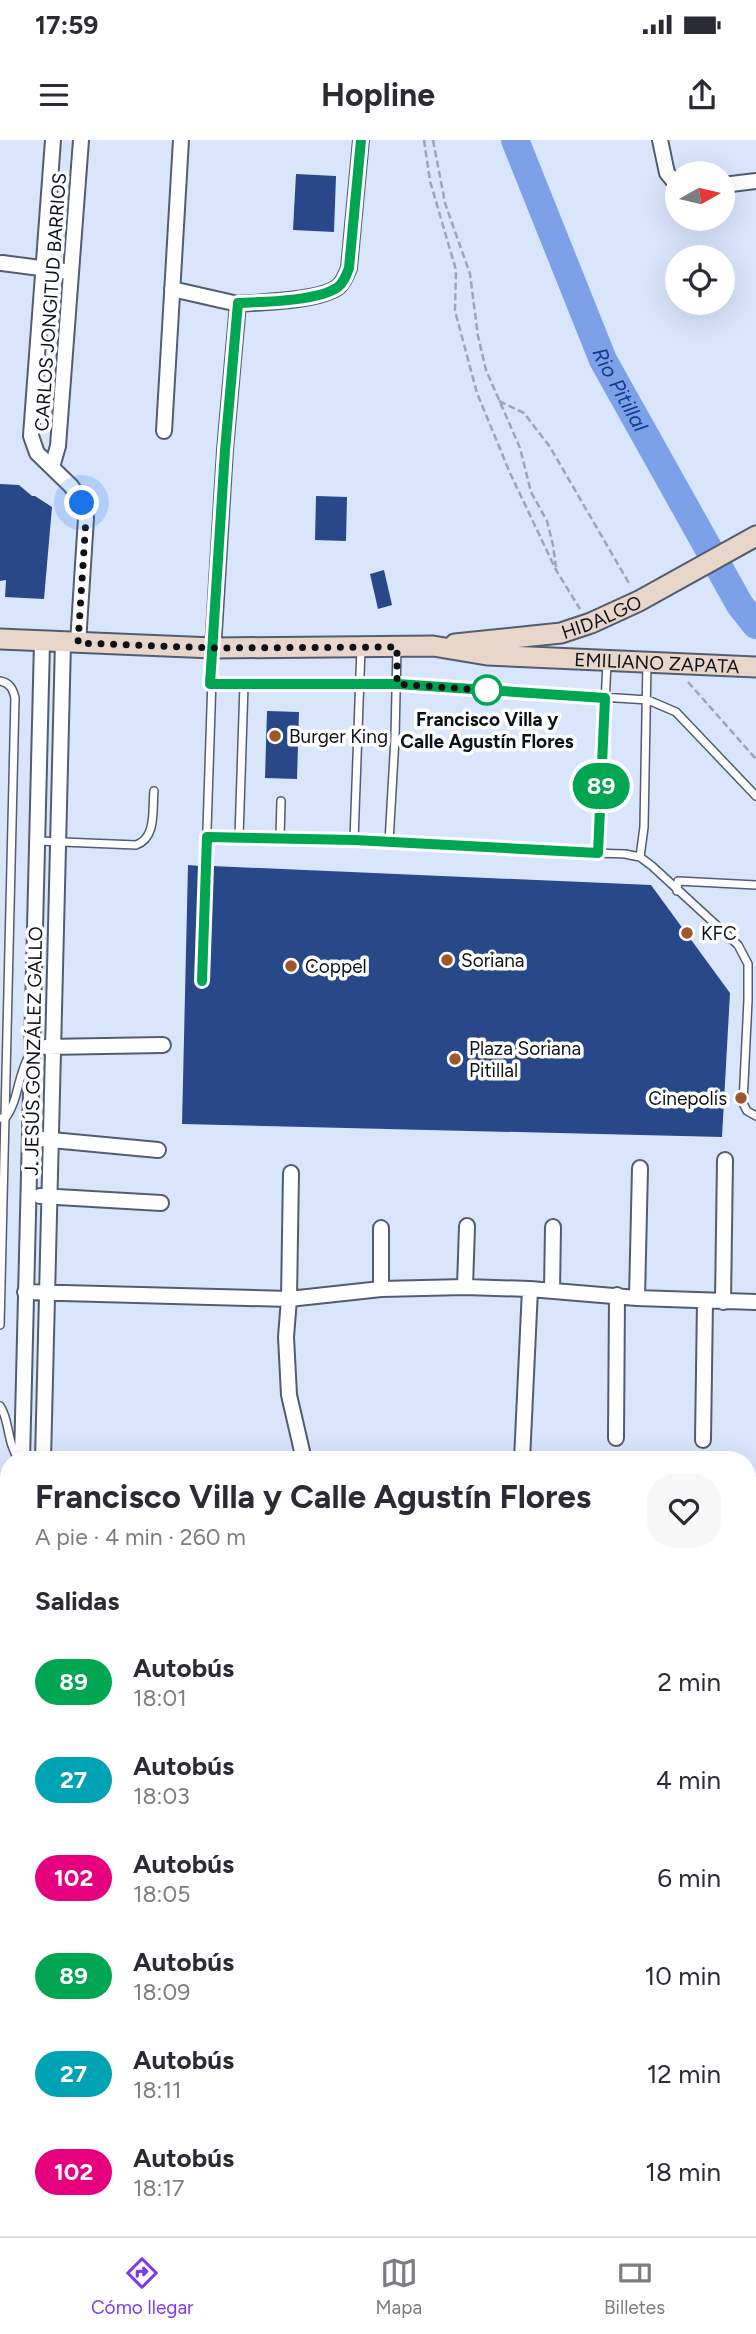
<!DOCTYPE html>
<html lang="es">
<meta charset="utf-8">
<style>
:root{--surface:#fff;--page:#f7f7f7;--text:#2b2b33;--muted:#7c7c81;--line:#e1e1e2;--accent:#7c3aed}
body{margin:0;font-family:Figtree,sans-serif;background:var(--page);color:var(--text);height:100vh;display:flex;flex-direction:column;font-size:26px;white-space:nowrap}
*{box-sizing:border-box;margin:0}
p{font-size:23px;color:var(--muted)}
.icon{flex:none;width:38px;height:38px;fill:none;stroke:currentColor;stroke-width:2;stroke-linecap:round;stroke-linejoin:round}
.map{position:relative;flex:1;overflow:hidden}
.drawer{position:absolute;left:0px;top:1311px;width:756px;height:786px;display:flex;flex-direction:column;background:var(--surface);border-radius:28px 28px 0 0;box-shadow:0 7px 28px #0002}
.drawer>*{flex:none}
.badge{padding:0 14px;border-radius:23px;font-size:24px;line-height:46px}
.needle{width:46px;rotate:82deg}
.fabs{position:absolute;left:665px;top:21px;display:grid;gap:14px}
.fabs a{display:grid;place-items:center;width:70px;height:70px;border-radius:50%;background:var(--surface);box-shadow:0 7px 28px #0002;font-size:35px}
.you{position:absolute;width:35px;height:35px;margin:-18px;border:5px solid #fff;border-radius:50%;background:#1a73e8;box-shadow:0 0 0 10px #1a73e833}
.map>.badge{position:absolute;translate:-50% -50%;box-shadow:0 0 0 4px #fff}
h2{padding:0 35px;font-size:26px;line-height:63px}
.round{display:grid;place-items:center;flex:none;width:74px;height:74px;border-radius:28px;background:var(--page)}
.summary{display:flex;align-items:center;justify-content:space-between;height:119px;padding:0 35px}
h1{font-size:33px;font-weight:700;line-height:52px}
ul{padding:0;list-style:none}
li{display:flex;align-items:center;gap:21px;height:98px;padding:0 35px}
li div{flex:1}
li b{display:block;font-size:26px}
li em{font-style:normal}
li .badge{min-width:77px;font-weight:700;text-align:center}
.status{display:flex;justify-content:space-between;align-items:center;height:49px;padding:0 35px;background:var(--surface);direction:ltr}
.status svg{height:19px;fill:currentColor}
header{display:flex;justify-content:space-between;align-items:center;height:91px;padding:0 35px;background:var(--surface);font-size:32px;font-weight:700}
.tabs{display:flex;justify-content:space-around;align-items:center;height:98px;border-top:2px solid var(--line);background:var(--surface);font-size:19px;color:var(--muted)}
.tabs a{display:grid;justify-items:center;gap:4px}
.tabs .current{color:var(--accent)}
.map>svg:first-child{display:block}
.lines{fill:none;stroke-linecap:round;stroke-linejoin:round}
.river{stroke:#7ca1e9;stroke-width:28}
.building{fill:#294889}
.lane-casing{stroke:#535d70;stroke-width:10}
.street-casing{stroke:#535d70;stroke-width:18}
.secondary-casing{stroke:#535d70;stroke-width:23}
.path{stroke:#9ba5b7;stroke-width:2.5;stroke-dasharray:7 3.5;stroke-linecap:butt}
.lane{stroke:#fff;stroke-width:7}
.street{stroke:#fff;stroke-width:14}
.secondary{stroke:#e9d6ca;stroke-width:19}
.line-casing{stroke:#fff;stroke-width:16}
.line{stroke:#00a651;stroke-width:10}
.walk{stroke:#0d1118;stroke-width:7;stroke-dasharray:0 12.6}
.stop-dot{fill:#fff;stroke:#00a651;stroke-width:3.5}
.poi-dot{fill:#9d582a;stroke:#fff;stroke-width:2.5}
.labels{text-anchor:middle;stroke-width:7;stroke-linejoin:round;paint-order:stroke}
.street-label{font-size:19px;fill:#0d1118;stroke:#fff}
.stop-label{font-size:19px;font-weight:bold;fill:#0d1118;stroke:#fff}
.poi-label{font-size:19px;fill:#0d1118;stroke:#fff;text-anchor:start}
.water-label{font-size:21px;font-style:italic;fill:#143a8d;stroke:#fff}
</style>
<div class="status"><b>17:59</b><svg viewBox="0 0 49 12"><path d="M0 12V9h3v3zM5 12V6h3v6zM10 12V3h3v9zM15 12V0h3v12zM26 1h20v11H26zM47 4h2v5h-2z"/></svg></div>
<header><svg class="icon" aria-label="menu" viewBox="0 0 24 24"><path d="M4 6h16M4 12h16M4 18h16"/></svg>Hopline<svg class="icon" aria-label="share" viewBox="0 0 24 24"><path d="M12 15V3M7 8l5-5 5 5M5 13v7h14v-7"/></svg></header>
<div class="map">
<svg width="756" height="2096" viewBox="0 0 756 2096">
<rect width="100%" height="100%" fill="#d9e5fb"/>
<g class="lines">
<g class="river">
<path id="s1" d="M515 0 603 220 740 465 756 485"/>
<path d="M747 1639 756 1621"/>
<path d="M451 2096 457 2088"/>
</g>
</g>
<path class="building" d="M296 34 336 36 334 92 293 90Z
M0 344 19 345 32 356H35L52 367 44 459 5 457 6 440 0 441Z
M316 356 347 357 346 401 315 400Z
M384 430 392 465 378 469 370 434Z
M267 571 299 572 297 639 265 638Z
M188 725 200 726 196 841 201 847 205 846 208 841 212 726 651 745 730 853 722 997 182 984Z"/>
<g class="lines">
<defs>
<path id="lane" d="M0 541C10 543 13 549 15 558L0 1185
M210 543 244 545
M207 697C347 698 486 709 625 714L640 717 652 726 738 805 748 824V860L743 963 747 971 756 976
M239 697 244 545 397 544 648 560 676 572 756 656
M280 698 281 661
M354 700 361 508
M38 701 136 705C157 698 152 669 154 651
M389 702 395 598 397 507
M598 713 607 522
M640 717 644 687 647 522
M677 751 678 741 756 745
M202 841 213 508
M0 978 5 979C19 960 17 937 29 916
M0 1266C10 1280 6 1301 19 1320"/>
<path id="street" d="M53 0 31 296 37 313 71 346 83 363 86 378 78 503
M660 0 667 33 677 45
M723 45 756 41
M2 123 71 132
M172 149 238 164 225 310 213 508
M238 164C262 162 319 161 338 147 344 142 346 135 349 128L361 0
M164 291 181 0
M52 327 58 306 81 0
M46 907 163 905
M41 999 158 1010
M291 1033 289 1159 286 1197 289 1255 304 1320
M40 1056 161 1063
M381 1088V1149
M465 1147 467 1086
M552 1151 553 1087
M25 1152 289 1159 381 1149 465 1147 530 1149 637 1158 756 1162
M637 1158 640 1028
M723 1162 725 1020
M616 1298 617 1155
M703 1300 705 1161
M22 1320 42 502
M43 1320 63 502
M522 1320 530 1149
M747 1430 756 1413
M0 1665 9 1666
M747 2085 756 2086
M13 2096V2088
M29 2096V2088
M203 2096V2088
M552 2096 558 2088
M714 2096 716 2088"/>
<g id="secondary">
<path id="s2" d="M0 499 213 508 433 506 487 515 756 527"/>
<path id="s3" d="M455 504 561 493 591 483 639 461 756 396"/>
<path d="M0 1920H9"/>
<path d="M0 1946 9 1947"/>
<path d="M747 2045 756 2044"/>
</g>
</defs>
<use href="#lane" class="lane-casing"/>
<use href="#street" class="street-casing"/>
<use href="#secondary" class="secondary-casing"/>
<path class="path" d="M424 0 430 41 456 130 455 171 477 253 510 333 556 430 580 469
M433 0 445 63 470 134 478 196 486 230 520 308 531 352 547 381 553 405 556 427
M499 261 524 273 550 307 630 445
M688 542 756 619
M747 1477 754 1481 756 1479
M747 1491 754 1481
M383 2096 387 2088"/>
<use href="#lane" class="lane"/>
<use href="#street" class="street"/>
<use href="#secondary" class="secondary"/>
</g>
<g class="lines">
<defs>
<path id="line" d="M202 841 207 697 354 700 598 713 605 558 397 544H210L225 310 238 163C262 162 319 161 338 147 344 142 346 136 349 128L361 0"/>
</defs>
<use href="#line" class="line-casing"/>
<use href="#line" class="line"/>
<path class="walk" d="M82 363 86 378 78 503 213 508 397 507V544L495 551 487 550"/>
</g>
<circle class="stop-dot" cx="487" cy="550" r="14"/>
<g class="poi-dot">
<circle cx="275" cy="596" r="7"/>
<circle cx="687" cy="793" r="7"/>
<circle cx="447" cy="820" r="7"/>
<circle cx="291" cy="826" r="7"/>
<circle cx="455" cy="919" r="7"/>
<circle cx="741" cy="958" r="7"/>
</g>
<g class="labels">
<g class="street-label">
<text transform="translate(50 162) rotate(-86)" y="7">CARLOS JONGITUD BARRIOS</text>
<text dy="7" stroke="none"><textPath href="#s3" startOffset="150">HIDALGO</textPath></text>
<text dy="7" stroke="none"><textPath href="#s2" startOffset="658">EMILIANO ZAPATA</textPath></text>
<text transform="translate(33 911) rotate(-89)" y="7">J. JESÚS GONZÁLEZ GALLO</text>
</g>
<g class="stop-label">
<text x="487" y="586">Francisco Villa y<tspan x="487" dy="22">Calle Agustín Flores</tspan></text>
</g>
<g class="poi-label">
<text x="289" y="603">Burger King</text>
<text x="701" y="800">KFC</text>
<text x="461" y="827">Soriana</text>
<text x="305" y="833">Coppel</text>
<text x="469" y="915">Plaza Soriana<tspan x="469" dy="22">Pitillal</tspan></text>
<text x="727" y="965" text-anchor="end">Cinepolis</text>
</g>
<g class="water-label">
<text dy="7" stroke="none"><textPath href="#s1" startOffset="271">Rio Pitillal</textPath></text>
</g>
</g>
</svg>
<div class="fabs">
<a><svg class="needle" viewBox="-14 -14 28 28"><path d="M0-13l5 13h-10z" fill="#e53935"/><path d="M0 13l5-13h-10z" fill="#7c7c81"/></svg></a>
<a><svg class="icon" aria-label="locate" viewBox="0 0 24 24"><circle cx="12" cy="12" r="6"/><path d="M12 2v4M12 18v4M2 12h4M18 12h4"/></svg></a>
</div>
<div class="you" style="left:82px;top:363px"></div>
<b class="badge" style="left:601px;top:646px;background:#00a651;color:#fff">89</b>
<section class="drawer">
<div class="summary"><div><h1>Francisco Villa y Calle Agustín Flores</h1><p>A pie · 4 min · 260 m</p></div><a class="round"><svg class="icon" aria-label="heart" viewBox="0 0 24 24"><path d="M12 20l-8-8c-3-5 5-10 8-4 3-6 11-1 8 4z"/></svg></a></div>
<h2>Salidas</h2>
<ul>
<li><span class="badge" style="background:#00a651;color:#fff">89</span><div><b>Autobús</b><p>18:01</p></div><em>2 min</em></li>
<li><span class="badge" style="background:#00a3b4;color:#fff">27</span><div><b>Autobús</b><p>18:03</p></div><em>4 min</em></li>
<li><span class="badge" style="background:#e6007e;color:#fff">102</span><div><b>Autobús</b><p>18:05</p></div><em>6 min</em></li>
<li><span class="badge" style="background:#00a651;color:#fff">89</span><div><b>Autobús</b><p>18:09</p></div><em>10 min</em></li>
<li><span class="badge" style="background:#00a3b4;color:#fff">27</span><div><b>Autobús</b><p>18:11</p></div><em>12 min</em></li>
<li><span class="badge" style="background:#e6007e;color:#fff">102</span><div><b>Autobús</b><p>18:17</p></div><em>18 min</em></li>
</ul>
</section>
</div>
<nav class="tabs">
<a class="current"><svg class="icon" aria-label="directions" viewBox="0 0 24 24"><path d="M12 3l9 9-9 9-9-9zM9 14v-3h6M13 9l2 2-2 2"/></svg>Cómo llegar</a>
<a><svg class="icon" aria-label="map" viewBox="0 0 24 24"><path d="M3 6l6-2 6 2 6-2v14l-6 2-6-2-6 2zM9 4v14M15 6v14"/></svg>Mapa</a>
<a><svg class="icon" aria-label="tickets" viewBox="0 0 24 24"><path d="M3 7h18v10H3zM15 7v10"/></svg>Billetes</a>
</nav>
